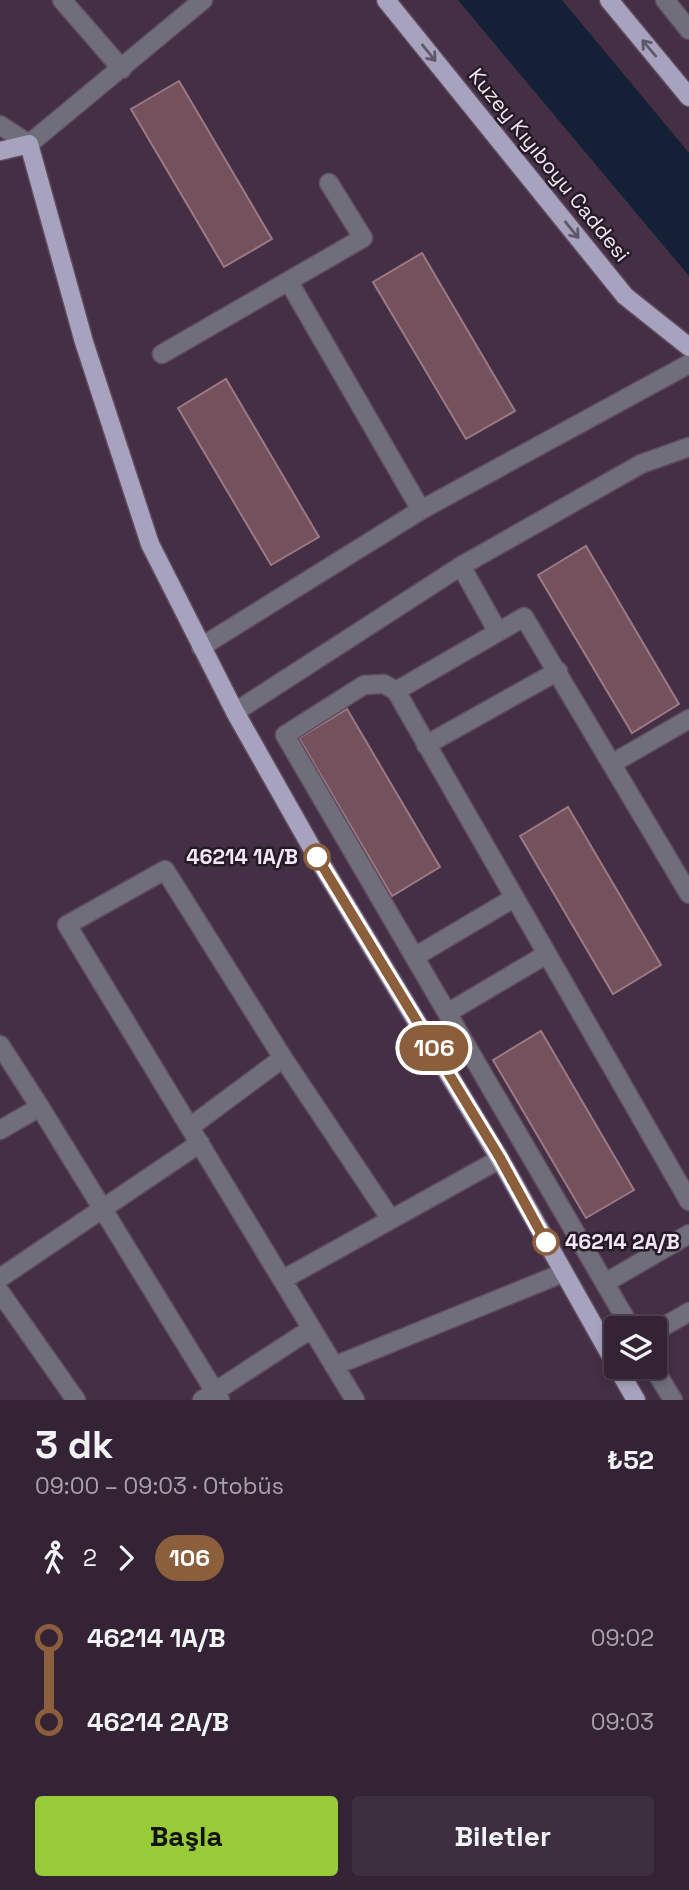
<!DOCTYPE html>
<html lang="tr">
<meta charset="utf-8">
<style>
:root{--surface:#332334;--page:#3e2f40;--text:#f1f3f6;--muted:#a9a4ac;--line:#4e404f;--accent:#98cb37}
body{margin:0;font-family:"Space Grotesk",sans-serif;background:var(--page);color:var(--text);height:100vh;display:flex;flex-direction:column;font-size:26px;white-space:nowrap}
*{box-sizing:border-box;margin:0}
p{font-size:23px;color:var(--muted)}
.icon{flex:none;width:38px;height:38px;fill:none;stroke:currentColor;stroke-width:2;stroke-linecap:round;stroke-linejoin:round}
.map{position:relative;height:1400px;overflow:hidden}
.side{display:flex;flex-direction:column;background:var(--surface);flex:1}
.side>*{flex:none}
.badge{padding:0 14px;border-radius:23px;font-size:24px;line-height:46px}
.buttons{position:absolute;left:604px;top:1316px;display:grid;gap:14px}
.buttons a{display:grid;place-items:center;width:63px;height:63px;border-radius:7px;background:var(--surface);box-shadow:0 4px 10px #0003,0 0 0 2px var(--line);font-size:35px}
.map>.badge{position:absolute;translate:-50% -50%;box-shadow:0 0 0 4px #fff}
.legs{display:flex;align-items:center;gap:10px;height:77px;padding:0 35px;font-size:23px}
.legs p{margin-inline-start:auto}
.summary{display:flex;align-items:center;justify-content:space-between;height:119px;padding:0 35px}
h1{font-size:38px;font-weight:700;line-height:52px}
.button{display:flex;gap:14px;margin-top:auto;padding:14px 35px}
.button a{flex:1;height:80px;border-radius:7px;background:var(--accent);color:#111;font-size:28px;font-weight:700;line-height:80px;text-align:center}
.button a+a{background:var(--page);color:var(--text)}
ul{padding:0 35px;list-style:none}
li{display:flex;align-items:center;gap:24px;height:84px;font-size:26px}
li i{display:grid;place-items:center;width:10px;height:100%;margin:0 9px;background:currentColor}
li i::after{content:'';width:18px;height:18px;margin:-9px;border:5px solid;border-radius:50%;background:var(--surface)}
li p{margin-inline-start:auto}
li:first-child i{background:linear-gradient(#0000 50%,currentColor 0)}
li:last-child i{background:linear-gradient(currentColor 50%,#0000 0)}
.map>svg:first-child{display:block}
.water{fill:#132035}
.building{fill:#73525d;stroke:#9c7984;stroke-width:2}
.lines{fill:none;stroke-linecap:round;stroke-linejoin:round}
.minor-casing{stroke:#604c61;stroke-width:21}
.major-casing{stroke:#604c61;stroke-width:21}
.minor{stroke:#706e7b;stroke-width:18}
.major{stroke:#a7a3be;stroke-width:18}
.oneway{stroke:#60586a}
.line-1-casing{stroke:#fff;stroke-width:16}
.line-1{stroke:#8b5e3c;stroke-width:10}
.stop-1-dot{fill:#fff;stroke:#8b5e3c;stroke-width:3.5}
.labels{text-anchor:middle;stroke-width:5;stroke-linejoin:round;paint-order:stroke}
.street-label{font-size:21px;fill:#f4e6f4;stroke:#251b25}
.stop-label{font-size:21px;font-weight:bold;fill:#f4e6f4;stroke:#251b25;text-anchor:end}
</style>
<div class="map">
<svg width="689" height="1400" viewBox="0 0 689 1400">
<rect width="100%" height="100%" fill="#442f45"/>
<path class="water" d="M458 0H562L689 153V276Z"/>
<path class="building" d="M179 81 272 239 224 267 131 109Z
M422 253 515 411 466 439 373 282Z
M226 379 319 537 271 565 178 408Z
M586 546 679 704 632 733 538 575Z
M347 709 440 867 392 896 299 738Z
M568 807 661 965 613 994 520 836Z
M541 1031 634 1190 586 1218 493 1060Z"/>
<g class="lines">
<defs>
<path id="minor" d="M62 0 122 69
M665 0 689 30
M0 125 29 144 203 0
M289 282 421 510
M162 354 363 238 329 183
M461 566 498 632
M201 647 421 510 689 364
M396 691 384 684 364 685 285 735 631 1328
M235 712 461 566 641 464 689 447
M426 745 558 671
M613 763 689 719
M689 894 524 617 396 691 689 1201
M416 956 514 898
M449 1012 547 954
M0 1045 40 1107
M190 1127 283 1058
M0 1130 40 1107 220 1400
M0 1278 200 1143
M282 1280 500 1159
M605 1283 689 1234
M0 1292 76 1400
M654 1332 689 1312
M334 1366 563 1273
M653 1367 673 1400
M202 1400 311 1329
M355 1400 67 925 165 870 283 1058 390 1218"/>
<path id="major" d="M386 0 625 296 689 347
M609 0 689 97
M0 151 29 144 84 342 150 544 235 712 317 857 500 1159 616 1365
M617 1367 636 1400"/>
</defs>
<use href="#minor" class="minor-casing"/>
<use href="#major" class="major-casing"/>
<use href="#minor" class="minor"/>
<use href="#major" class="major"/>
</g>
<defs><path id="oneway-shaft" d="M-6 0H5M1.5-3L5.5 0L1.5 3" fill="none" stroke-width="1.6" stroke-linecap="round" stroke-linejoin="round" transform="scale(1.75)"/></defs>
<g class="oneway">
<use href="#oneway-shaft" transform="translate(649 48) rotate(-130)"/>
<use href="#oneway-shaft" transform="translate(429 53) rotate(51)"/>
<use href="#oneway-shaft" transform="translate(572 230) rotate(51)"/>
</g>
<g class="lines">
<defs>
<path id="line-1" d="M317 857 500 1158 546 1242"/>
</defs>
<use href="#line-1" class="line-1-casing"/>
<use href="#line-1" class="line-1"/>
</g>
<g class="stop-1-dot">
<circle cx="317" cy="857" r="12"/>
<circle cx="546" cy="1242" r="12"/>
</g>
<g class="labels">
<g class="street-label">
<text transform="translate(549 165) rotate(51)" y="7">Kuzey Kıyıboyu Caddesi</text>
</g>
<g class="stop-label">
<text x="298" y="864">46214 1A/B</text>
<text x="565" y="1249" text-anchor="start">46214 2A/B</text>
</g>
</g>
</svg>
<div class="buttons">
<a><svg class="icon" aria-label="layers" viewBox="0 0 24 24"><path d="M12 4l9 5-9 5-9-5zM3 14l9 5 9-5"/></svg></a>
</div>
<b class="badge" style="left:434px;top:1048px;background:#8b5e3c;color:#fff">106</b>
</div>
<section class="side">
<div class="summary"><div><h1>3 dk</h1><p>09:00 – 09:03 · Otobüs</p></div><b>₺52</b></div>
<div class="legs"><svg class="icon" aria-label="walk" viewBox="0 0 24 24"><circle cx="13" cy="4" r="2"/><path d="M13 8l-2 6 4 7M11 14l-3 7M7 12l3-4h3l4 4"/></svg>2<svg class="icon" aria-label="forward" viewBox="0 0 24 24"><path d="M9 5l7 7-7 7"/></svg><b class="badge" style="background:#8b5e3c;color:#fff">106</b></div>
<ul>
<li><i style="color:#8b5e3c"></i><b>46214 1A/B</b><p>09:02</p></li>
<li><i style="color:#8b5e3c"></i><b>46214 2A/B</b><p>09:03</p></li>
</ul>
<div class="button"><a>Başla</a><a>Biletler</a></div>
</section>
